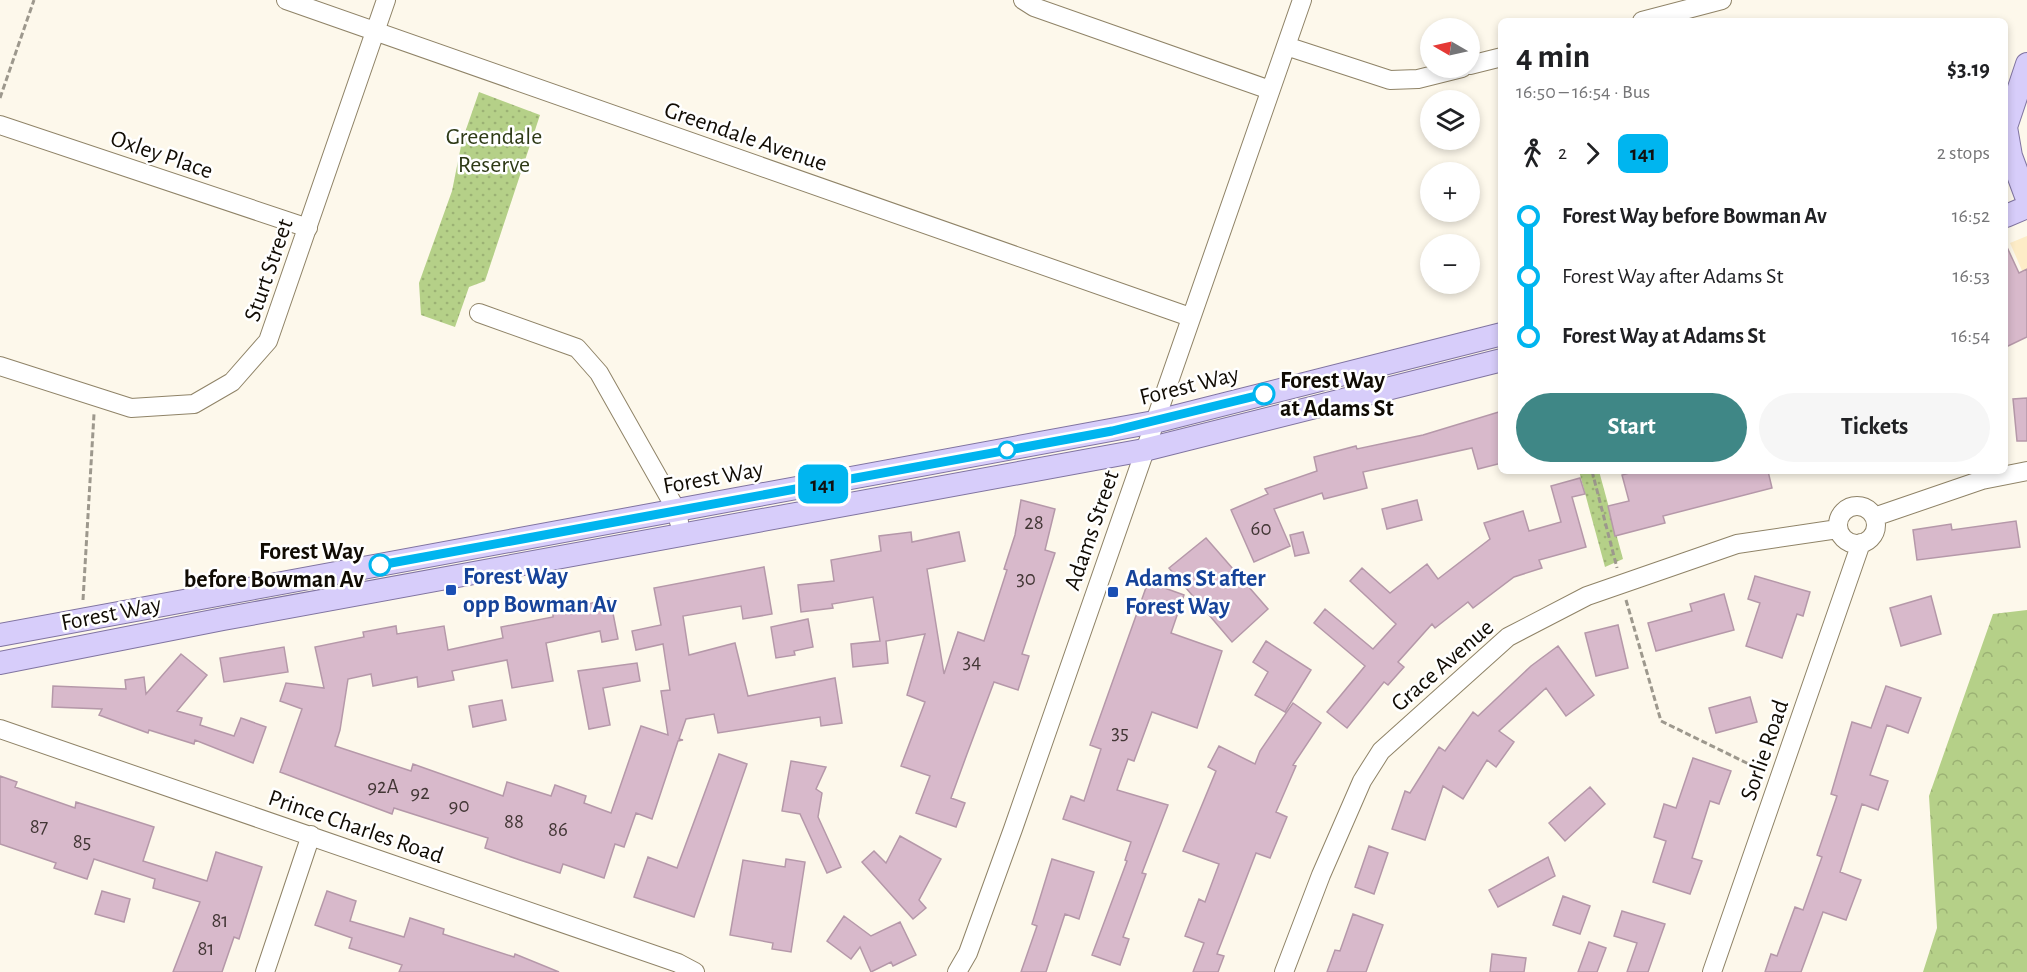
<!DOCTYPE html>
<meta charset="utf-8">
<style>
:root{--surface:#fff;--page:#f6f6f6;--text:#202124;--muted:#757577;--accent:#3f8786}
body{margin:0;font-family:"Alegreya Sans",sans-serif;background:var(--page);color:var(--text);height:100vh;display:flex;flex-direction:column;font-size:22px;white-space:nowrap}
*{box-sizing:border-box;margin:0}
p{font-size:20px;color:var(--muted)}
.icon{flex:none;width:33px;height:33px;fill:none;stroke:currentColor;stroke-width:2;stroke-linecap:round;stroke-linejoin:round}
.map{position:relative;flex:1;overflow:hidden}
.panel{position:absolute;left:1498px;top:18px;width:510px;height:456px;display:flex;flex-direction:column;background:var(--surface);border-radius:9px;box-shadow:0 3px 9px #0003}
.panel>*{flex:none}
.badge{padding:0 12px;border-radius:9px;font-size:21px;line-height:39px}
.needle{width:39px;rotate:279deg}
.fabs{position:absolute;left:1420px;top:18px;display:grid;gap:12px}
.fabs a{display:grid;place-items:center;width:60px;height:60px;border-radius:50%;background:var(--surface);box-shadow:0 3px 9px #0003;font-size:30px}
.map>.badge{position:absolute;translate:-50% -50%;box-shadow:0 0 0 3px #fff}
.legs{display:flex;align-items:center;gap:9px;height:66px;padding:0 18px;font-size:20px}
.legs p{margin-inline-start:auto}
.head{display:flex;align-items:center;justify-content:space-between;height:102px;padding:0 18px}
h1{font-size:33px;font-weight:600;line-height:45px}
.cta{display:flex;gap:12px;margin-top:auto;padding:12px 18px}
.cta a{flex:1;height:69px;border-radius:36px;background:var(--accent);color:#fff;font-size:24px;font-weight:600;line-height:69px;text-align:center}
.cta a+a{background:var(--page);color:var(--text)}
ul{padding:0 18px;list-style:none}
li{display:flex;align-items:center;gap:21px;height:60px;font-size:22px}
li i{display:grid;place-items:center;width:9px;height:100%;margin:0 8px;background:currentColor}
li i::after{content:'';width:15px;height:15px;margin:-8px;border:4px solid;border-radius:50%;background:var(--surface)}
li p{margin-inline-start:auto}
li:first-child i{background:linear-gradient(#0000 50%,currentColor 0)}
li:last-child i{background:linear-gradient(currentColor 50%,#0000 0)}
.map>svg:first-child{display:block}
.built{fill:#fdecc7}
.grass{fill:url(#grass-dots)}
.forest{fill:url(#forest-crowns)}
.building{fill:#d8b9cb;stroke:#b598a9;stroke-width:1.5}
.lines{fill:none;stroke-linecap:round;stroke-linejoin:round}
.minor-casing{stroke:#8f8367;stroke-width:20}
.major-casing{stroke:#8074a1;stroke-width:24}
.path{stroke:#9d988d;stroke-width:3;stroke-dasharray:6 3;stroke-linecap:butt}
.minor{stroke:#fff;stroke-width:18}
.major{stroke:#d7cdfa;stroke-width:22}
.line-1-casing{stroke:#fff;stroke-width:14}
.line-1{stroke:#00b5ef;stroke-width:9}
.stop-1-dot{fill:#fff;stroke:#00b5ef;stroke-width:3}
.transit-dot{fill:#1a4fb4;stroke:#fff;stroke-width:2}
.labels{text-anchor:middle;stroke-width:5;stroke-linejoin:round;paint-order:stroke}
.number-label{font-size:21px;fill:#423635}
.park-label{font-size:24px;fill:#2e3a16;stroke:#fff}
.street-label{font-size:24px;fill:#100b03;stroke:#fff}
.stop-label{font-size:24px;font-weight:bold;fill:#100b03;stroke:#fff;text-anchor:start}
.transit-label{font-size:24px;font-weight:bold;fill:#164399;stroke:#fff;text-anchor:start}
</style>
<div class="map">
<svg width="2027" height="972" viewBox="0 0 2027 972">
<defs>
<pattern id="grass-dots" width="8" height="8" patternUnits="userSpaceOnUse" patternTransform="scale(1.5)"><rect width="8" height="8" fill="#b5d088"/><path d="M2 2h.1M6 6h.1" fill="none" stroke="#9bb174" stroke-width="1.8" stroke-linecap="round"/></pattern>
<pattern id="forest-crowns" width="20" height="18" patternUnits="userSpaceOnUse" patternTransform="scale(1.5)"><rect width="20" height="18" fill="#b5d088"/><path d="M2 6a3 3 0 1 1 6 0M12 15a3 3 0 1 1 6 0" fill="none" stroke="#9bb174"/></pattern>
</defs>
<rect width="100%" height="100%" fill="#fdf8eb"/>
<path class="built" d="M2027 236V282L2010 243Z"/>
<path class="grass" d="M479 92 540 115 485 281 469 287 455 327 421 315 419 283 452 191 462 141Z
M1579 471H1599L1623 559 1605 567Z"/>
<path class="forest" d="M2027 610V972H1923L1937 928 1929 796 1993 614Z"/>
<path class="building" d="M2006 245 2019 273 2027 269V337L2006 347Z
M2027 398V441H2017L2013 399Z
M1502 411V463L1478 469 1472 448 1363 472 1367 488 1324 499 1322 493 1274 509 1290 546 1254 562 1231 510 1268 494 1265 489 1317 471 1314 457 1356 446 1357 449 1423 435Z
M1637 471H1768L1772 488 1663 516 1665 523 1615 536 1608 506 1629 501 1622 475Z
M1580 478 1585 494 1572 497 1586 547 1539 560 1542 568 1514 577 1473 608 1468 602 1435 628 1432 624 1398 662 1404 667 1388 685 1384 682 1347 728 1327 712 1365 666 1314 623 1325 609 1373 649 1396 624 1350 581 1362 568 1390 593 1427 564 1438 579 1490 539 1484 523 1523 511 1529 531 1561 522 1551 486Z
M1021 500 1055 509 1045 550 1055 553 1022 654 1029 656 1018 690 994 682 967 754 951 798 965 803 956 827 916 813 930 776 901 766 925 702 907 695 925 634 886 641 888 663 853 667 851 644 880 641 873 597 832 604 833 608 801 612 798 585 834 581 831 560 881 551 879 536 911 532 912 542 959 532 965 561 927 569 944 674 958 632 984 641 1007 570 1004 569 1015 535Z
M1417 500 1422 520 1387 529 1382 509Z
M2016 521 2020 547 1917 560 1913 530 1951 524 1952 530Z
M1303 532 1309 553 1295 556 1290 535Z
M1206 538 1268 609 1232 642 1169 568Z
M764 567 772 614 743 619 741 606 683 616 689 655 735 643 748 696 835 678 842 723 821 726 820 717 718 733 714 714 686 719 679 739 683 740 678 741 652 819 636 813 624 847 615 844 604 878 563 864 560 873 520 860 485 848 488 838 394 808 392 814 280 772 302 709 280 701 286 683 324 688 315 647 364 637 363 632 396 626 397 634 444 626 448 650 503 638 501 627 553 617V614L610 598 618 639 602 642 600 631 546 643 553 681 512 688 507 660 452 671 454 680 418 687 417 677 373 686 371 674 348 679 340 730 335 746 411 771 413 764 503 796 507 782 551 796 555 785 586 796 584 803 611 813 641 726 668 735 661 691 670 690 663 644 636 650 632 631 661 625 654 588Z
M1755 576 1810 592 1803 616 1797 614 1782 658 1746 646 1760 603 1748 599Z
M1148 582 1184 595 1171 633 1222 651 1197 728 1152 712 1134 761 1128 759 1117 790 1168 805 1142 873 1146 874 1123 937 1129 939 1120 965 1092 955 1127 861 1125 860 1131 842 1063 819 1071 796 1084 801 1101 749 1090 745Z
M1724 594 1734 630 1656 651 1648 623 1692 611 1690 604Z
M1931 596 1941 634 1901 646 1890 608Z
M808 619 813 647 794 651 795 655 776 658 771 627Z
M1618 625 1628 668 1596 676 1585 633Z
M1266 641 1311 670 1285 712 1255 695 1268 672 1253 662Z
M1558 646 1594 695 1566 716 1546 688 1499 731 1514 742 1496 767 1487 760 1463 799 1443 786 1425 840 1392 829 1405 791 1410 793 1439 747 1445 751 1473 712 1478 716 1531 666Z
M284 647 288 672 224 682 220 658Z
M181 654 207 675 177 711 202 718 200 725 234 736 241 718 266 727 253 763 195 740 194 744 149 730 148 733 99 715 102 709 52 707 53 686 126 689 125 680 144 677 146 694Z
M637 663 640 681 603 688 610 725 589 729 578 671Z
M1886 686 1921 698 1908 733 1887 725 1870 775 1888 781 1878 810 1862 804 1840 872 1861 880 1846 920 1823 912 1801 972H1765L1771 954 1777 956 1795 907 1803 910 1822 857 1817 855 1837 796 1831 794 1852 722 1871 728Z
M1750 697 1757 722 1716 733 1709 708Z
M502 700 506 720 473 727 469 706Z
M1293 703 1321 723 1293 765 1296 766 1276 812 1287 817 1270 858 1256 853 1217 954 1224 956 1218 972H1193L1204 943 1185 936 1199 899 1205 902 1219 864 1183 851 1216 771 1208 767 1219 746 1255 764 1260 751Z
M719 754 747 764 694 917 634 897 648 857 677 868Z
M1693 758 1731 771 1719 804 1710 801 1692 858 1702 861 1690 894 1653 882 1666 841 1654 837 1664 804 1676 808Z
M791 761 826 767 816 789 822 793 818 817 841 867 827 873 800 814 782 811Z
M0 776 17 782 15 787 75 808 76 802 154 827 143 861 207 881 216 852 262 867 239 939 234 937 222 972H173L200 902 153 888 155 879 94 859 87 879 54 868 56 863 0 844Z
M1590 787 1605 804 1565 841 1549 823Z
M900 836 941 859 919 900 926 908 913 919 862 862 874 851 886 863Z
M1369 846 1388 853 1374 894 1355 887Z
M1548 857 1555 876 1498 907 1489 890Z
M786 859 805 862 791 952 772 949 773 943 730 935 743 860 785 867Z
M1052 859 1094 872 1079 919 1065 914 1046 972H1021L1037 926 1032 924Z
M102 891 130 899 124 922 95 914Z
M327 891 356 901 350 921 404 937 410 918 444 929 443 934 514 957 515 954 559 972H399L402 965 349 948 352 938 315 925Z
M1563 896 1590 906 1580 934 1553 925Z
M1622 911 1665 924 1648 972H1627L1637 943 1614 936Z
M1353 914 1383 925 1366 972H1327L1335 950 1340 951Z
M844 916 871 936 900 922 916 955 893 966 891 962 871 972 860 947 851 959 827 941Z
M1589 942 1606 948 1597 972H1578Z
M1492 954 1526 958 1524 972H1490Z"/>
<g class="lines">
<defs>
<path id="minor" d="M286 0 1190 317
M1023 0 1034 7 1270 90
M1642 21 1722 0
M1286 46 1390 80 1418 79 1462 68
M1470 65 1502 57
M0 125 308 228
M479 313 577 348 599 373 677 511 679 522
M0 366 131 408 194 404 232 382 268 341 386 0
M1838 525a19 19 0 1 1 38 0a19 19 0 1 1-38 0Z
M1874 517 1982 480 2027 471
M0 729 678 963 695 972
M265 972 311 835
M957 972 968 953 1013 829 1302 0
M1284 972 1321 875 1362 781 1381 751 1508 637 1587 596 1737 544 1838 529
M1712 972 1861 543"/>
<path id="major" d="M2027 64 2006 127 2011 156 2027 199
M2006 216 2027 207
M0 635 1154 422 1502 334
M0 663 223 619 1144 450 1502 360"/>
</defs>
<use href="#minor" class="minor-casing"/>
<use href="#major" class="major-casing"/>
<path class="path" d="M0 98 34 0
M1592 471 1617 568
M83 600 94 414
M1626 600 1661 721 1763 771"/>
<use href="#minor" class="minor"/>
<use href="#major" class="major"/>
</g>
<g class="lines">
<defs>
<path id="line-1" d="M380 565 1112 431 1264 394"/>
</defs>
<use href="#line-1" class="line-1-casing"/>
<use href="#line-1" class="line-1"/>
</g>
<g class="stop-1-dot">
<circle cx="1264" cy="394" r="10"/>
<circle cx="1007" cy="450" r="8"/>
<circle cx="380" cy="565" r="10"/>
</g>
<g class="transit-dot">
<rect x="445" y="584" width="12" height="12" rx="3"/>
<rect x="1107" y="586" width="12" height="12" rx="3"/>
</g>
<g class="labels">
<g class="number-label">
<text x="1034" y="529">28</text>
<text x="1261" y="535">60</text>
<text x="1026" y="585">30</text>
<text x="972" y="668">34</text>
<text x="1120" y="739">35</text>
<text x="383" y="793">92A</text>
<text x="420" y="799">92</text>
<text x="459" y="812">90</text>
<text x="514" y="828">88</text>
<text x="39" y="833">87</text>
<text x="558" y="836">86</text>
<text x="82" y="848">85</text>
<text x="220" y="927">81</text>
<text x="206" y="955">81</text>
</g>
<g class="park-label">
<text x="494" y="144">Greendale<tspan x="494" dy="28">Reserve</tspan></text>
</g>
<g class="street-label">
<text transform="translate(746 136) rotate(19)" y="8">Greendale Avenue</text>
<text transform="translate(162 154) rotate(19)" y="8">Oxley Place</text>
<text transform="translate(268 270) rotate(-71)" y="8">Sturt Street</text>
<text transform="translate(1189 385) rotate(-14)" y="8">Forest Way</text>
<text transform="translate(713 477) rotate(-10)" y="8">Forest Way</text>
<text transform="translate(1091 530) rotate(-71)" y="8">Adams Street</text>
<text transform="translate(111 613) rotate(-11)" y="8">Forest Way</text>
<text transform="translate(1442 665) rotate(-41)" y="8">Grace Avenue</text>
<text transform="translate(1764 750) rotate(-71)" y="8">Sorlie Road</text>
<text transform="translate(356 826) rotate(19)" y="8">Prince Charles Road</text>
</g>
<g class="stop-label">
<text x="1280" y="388">Forest Way<tspan x="1280" dy="28">at Adams St</tspan></text>
<text x="364" y="559" text-anchor="end">Forest Way<tspan x="364" dy="28">before Bowman Av</tspan></text>
</g>
<g class="transit-label">
<text x="463" y="584">Forest Way<tspan x="463" dy="28">opp Bowman Av</tspan></text>
<text x="1125" y="586">Adams St after<tspan x="1125" dy="28">Forest Way</tspan></text>
</g>
</g>
</svg>
<div class="fabs">
<a><svg class="needle" viewBox="-14 -14 28 28"><path d="M0-13l5 13h-10z" fill="#e53935"/><path d="M0 13l5-13h-10z" fill="#757577"/></svg></a>
<a><svg class="icon" aria-label="layers" viewBox="0 0 24 24"><path d="M12 4l9 5-9 5-9-5zM3 14l9 5 9-5"/></svg></a>
<a>+</a>
<a>−</a>
</div>
<b class="badge" style="left:823px;top:484px;background:#00b5ef;color:#111">141</b>
<section class="panel">
<div class="head"><div><h1>4 min</h1><p>16:50 – 16:54 · Bus</p></div><b>$3.19</b></div>
<div class="legs"><svg class="icon" aria-label="walk" viewBox="0 0 24 24"><circle cx="13" cy="4" r="2"/><path d="M13 8l-2 6 4 7M11 14l-3 7M7 12l3-4h3l4 4"/></svg>2<svg class="icon" aria-label="forward" viewBox="0 0 24 24"><path d="M9 5l7 7-7 7"/></svg><b class="badge" style="background:#00b5ef;color:#111">141</b><p>2 stops</p></div>
<ul>
<li><i style="color:#00b5ef"></i><b>Forest Way before Bowman Av</b><p>16:52</p></li>
<li><i style="color:#00b5ef"></i><span>Forest Way after Adams St</span><p>16:53</p></li>
<li><i style="color:#00b5ef"></i><b>Forest Way at Adams St</b><p>16:54</p></li>
</ul>
<div class="cta"><a>Start</a><a>Tickets</a></div>
</section>
</div>
